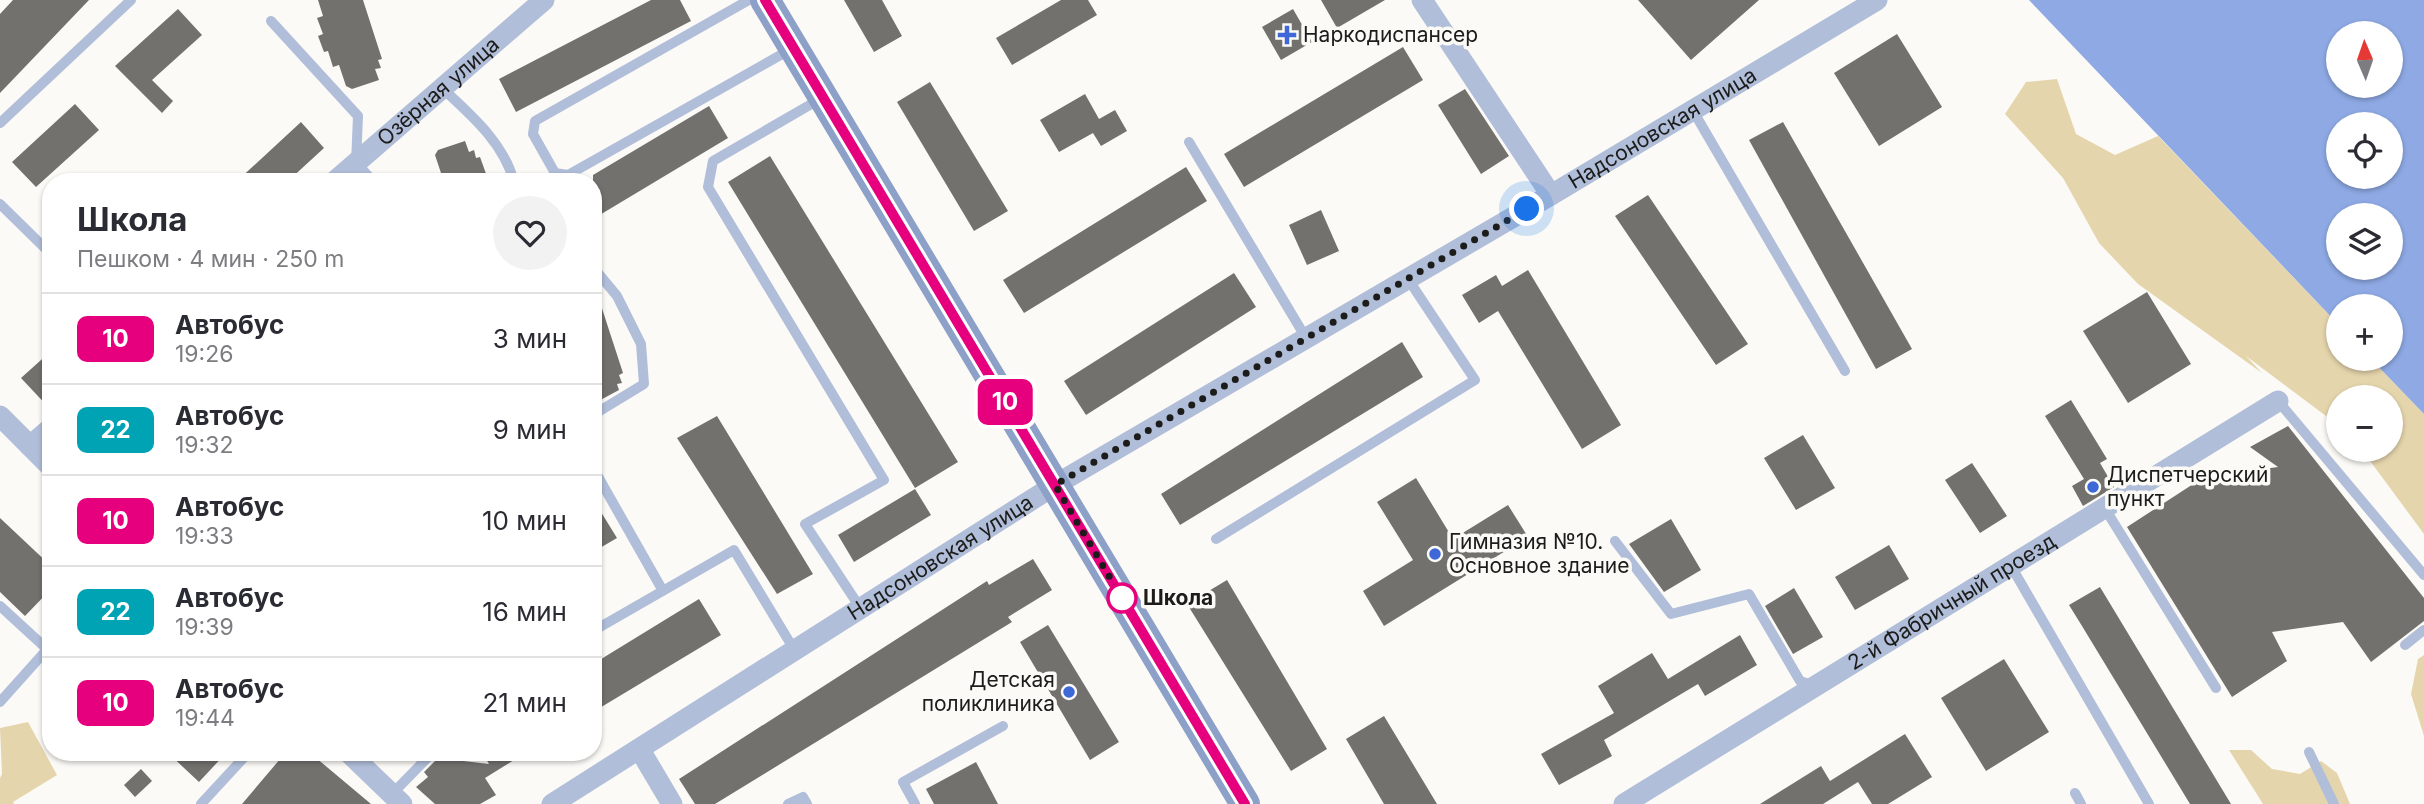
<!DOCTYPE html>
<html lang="ru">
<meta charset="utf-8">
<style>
:root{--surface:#fff;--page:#f2f2f3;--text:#2b2b33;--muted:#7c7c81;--line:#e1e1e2}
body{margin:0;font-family:Inter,sans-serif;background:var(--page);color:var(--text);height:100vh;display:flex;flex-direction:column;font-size:26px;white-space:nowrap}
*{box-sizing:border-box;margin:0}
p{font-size:23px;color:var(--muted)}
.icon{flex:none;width:38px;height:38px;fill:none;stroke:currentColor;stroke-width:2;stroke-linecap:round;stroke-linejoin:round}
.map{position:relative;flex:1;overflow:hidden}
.sheet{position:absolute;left:42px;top:173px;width:560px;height:588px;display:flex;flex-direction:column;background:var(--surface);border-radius:28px;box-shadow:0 2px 5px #0004}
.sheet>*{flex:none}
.badge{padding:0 14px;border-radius:10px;font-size:24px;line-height:46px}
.needle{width:46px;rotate:358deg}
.fabs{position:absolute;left:2326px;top:21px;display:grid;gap:14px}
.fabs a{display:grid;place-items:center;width:77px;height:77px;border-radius:50%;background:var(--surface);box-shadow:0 2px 5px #0004;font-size:35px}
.you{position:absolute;width:35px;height:35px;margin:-18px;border:5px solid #fff;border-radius:50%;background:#1a73e8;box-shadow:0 0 0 10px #1a73e833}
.map>.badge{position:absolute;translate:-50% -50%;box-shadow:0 0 0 4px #fff}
.round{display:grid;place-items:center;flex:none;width:74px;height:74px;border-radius:37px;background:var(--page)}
.summary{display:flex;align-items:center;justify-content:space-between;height:119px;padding:0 35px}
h1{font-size:33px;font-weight:700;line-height:52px}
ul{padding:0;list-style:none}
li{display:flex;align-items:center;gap:21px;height:91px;padding:0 35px;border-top:2px solid var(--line)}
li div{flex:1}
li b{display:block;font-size:26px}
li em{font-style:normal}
li .badge{min-width:77px;font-weight:700;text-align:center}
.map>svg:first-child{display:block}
.green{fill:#e5d5ac}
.water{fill:#8ea9e4;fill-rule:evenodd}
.building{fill:#73716e}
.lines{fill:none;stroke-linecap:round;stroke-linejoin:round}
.lane{stroke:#b1bed9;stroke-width:10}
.street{stroke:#b1bed9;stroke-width:21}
.secondary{stroke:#8da0c8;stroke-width:30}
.line-casing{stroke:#fff;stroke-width:16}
.line{stroke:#e6007e;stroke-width:10}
.walk{stroke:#1c1c1a;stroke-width:7;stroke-dasharray:0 12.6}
.poi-dot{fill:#3e67d8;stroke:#fbfaf6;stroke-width:2.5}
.stop-dot{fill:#fff;stroke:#e6007e;stroke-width:3.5}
.labels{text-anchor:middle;stroke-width:7;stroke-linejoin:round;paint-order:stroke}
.poi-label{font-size:21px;fill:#1c1c1a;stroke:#fbfaf6;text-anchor:start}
.street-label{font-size:21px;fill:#1c1c1a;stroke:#fbfaf6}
.stop-label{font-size:21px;font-weight:bold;fill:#1c1c1a;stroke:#fbfaf6;text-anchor:start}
</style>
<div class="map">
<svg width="2424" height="804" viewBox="0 0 2424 804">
<rect width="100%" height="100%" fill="#fbfaf6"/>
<path class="green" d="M2057 79 2076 134 2115 155 2158 136 2338 324V359H2371L2424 414V534L2362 450H2390V397H2338V425L2246 356 2262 373 2138 284 2099 243 2063 178 2005 114 2026 82Z
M2424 655V736L2411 694 2418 659Z
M28 722 57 775 13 802 14 804H0V778L2 774 0 728Z
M2229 750H2251L2272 769 2300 774 2321 761 2337 773 2350 804H2263Z"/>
<path class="water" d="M2029 0H2424V414L2371 359H2390V306H2338V324ZM2338 33H2390V86H2338ZM2338 124H2390V177H2338ZM2338 215H2390V268H2338Z"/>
<path class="building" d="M13 0H89L0 93V14Z
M318 0H363L382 59 378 60 381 68 375 69 379 80 352 89 346 86 339 65 333 67 328 51 324 52 318 36 323 34 317 18 323 16Z
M651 0H680L691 21 516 112 499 79Z
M844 0H882L902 36 874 52Z
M1061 0H1088L1097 15 1012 65 996 38Z
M1321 0H1385L1337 28Z
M1638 0H1759L1691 60Z
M178 9 202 35 152 80 173 101 162 113 115 66Z
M1293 9 1312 42 1281 60 1262 27Z
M1897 34 1942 107 1879 146 1834 73Z
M1403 47 1423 80 1244 187 1224 154Z
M930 82 1008 211 974 231 897 102Z
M1465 89 1509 156 1481 174 1438 105Z
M1085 94 1099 119 1115 110 1127 131 1101 146 1093 133 1059 152 1040 120Z
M75 104 99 130 36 187 12 162Z
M709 106 728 138 593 219V175Z
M301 122 324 148 287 182H236Z
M1783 122 1912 349 1876 369 1749 140Z
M465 141 469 152 474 150 476 158 480 157 489 182H444L435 155 438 150Z
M770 156 958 462 915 488 728 182Z
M1186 167 1207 201 1024 313 1003 280Z
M1648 195 1748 344 1716 365 1615 216Z
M1321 210 1339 251 1307 265 1289 225Z
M1528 270 1621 425 1582 449 1498 311 1479 323 1462 295 1496 275 1502 286Z
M1234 273 1256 307 1086 415 1064 381Z
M593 290H596L623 373 619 375 622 383 617 384 619 390 593 404Z
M2147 292 2191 364 2128 403 2083 331Z
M1402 342 1423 377 1180 525 1161 494Z
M51 351V410L21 378Z
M2071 400 2107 459 2100 463 2114 487 2083 506 2072 486 2084 479 2045 416Z
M717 416 813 574 777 594 677 438Z
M2288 426 2424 598V621L2371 662 2343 622 2272 632 2287 661 2232 697 2127 527 2204 477 2278 467 2250 447Z
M1803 435 1835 488 1796 510 1764 458Z
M1972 463 2007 516 1980 533 1945 480Z
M1416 478 1453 539 1508 505 1528 537 1384 626 1363 591 1413 560 1377 502Z
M915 489 931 515 854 562 838 535Z
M593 499 617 538 593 552Z
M0 518 51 566V589L25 616 0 592Z
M1671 519 1701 570 1664 592 1629 544Z
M1889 545 1909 579 1855 610 1835 577Z
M1033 559 1052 590 1008 617 1012 622 715 804H695L679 779 987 581 989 585Z
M1227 580 1327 749 1291 771 1187 604Z
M2100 587 2231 804H2190L2082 626 2069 605Z
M1794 588 1823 637 1793 654 1765 606Z
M699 599 721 635 593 712V664Z
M1048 625 1119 742 1090 760 1020 642Z
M1740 635 1757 665 1705 696 1698 684 1604 740 1612 756 1559 785 1541 754 1614 713 1598 686 1652 653 1668 679Z
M2004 659 2049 732 1986 771 1941 698Z
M1384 716 1437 804H1384L1346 739Z
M1905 734 1932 777 1888 804H1872L1858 782 1823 804H1760L1821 766 1830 781Z
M167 752H227L199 782Z
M286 752H309L371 804H242Z
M482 752H527L485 778 496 795 480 804H435L416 787 428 777 424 772 438 758 489 764Z
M976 762 998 804H934L926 789Z
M141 769 152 781 135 797 124 785Z"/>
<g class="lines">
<path class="lane" d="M749 0 535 121 533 134 555 173 568 175 793 48
M271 21 358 116 356 163 374 182
M442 88C471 115 504 143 514 182
M820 99 713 161 708 187 884 480 805 524 861 609
M1692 109 1845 371
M0 123 131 0
M1189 142 1306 338
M0 204 51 254
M593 267 617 296 641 344 644 384 593 415
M2278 401 2424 575
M593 475 596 473 663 591
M2104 507 2216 688
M1216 539 1475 380 1408 279
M1615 541 1671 614 1749 594 1800 681 1815 686
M2011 566 2149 804
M0 606 47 649
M593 631 734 550 795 651
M2405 645 2424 630
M0 702 51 645
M2309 752 2334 804
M2075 793 2081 804
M392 794 433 752
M201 804 249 752
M788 804 803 797 807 804
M915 804 903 782 1003 726"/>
<g class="street">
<path d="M1422 0 1551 195"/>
<path id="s1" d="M334 182 544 0"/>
<path d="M0 416 51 467"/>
<path d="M30 446 51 428"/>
<path d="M640 750 672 804"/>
<path d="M348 752 402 804"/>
<path id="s2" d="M552 804 1055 485 1551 195 1877 0"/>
<path id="s3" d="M1624 804 2278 401"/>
</g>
<path class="secondary" d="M765 0 1245 804"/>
</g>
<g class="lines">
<defs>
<path id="line" d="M765 0 1245 804"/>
</defs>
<use href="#line" class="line-casing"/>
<use href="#line" class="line"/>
<path class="walk" d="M1122 598 1055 485 1527 209"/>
</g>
<g class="poi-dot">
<path d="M1283.5 24.5h7v7h7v7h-7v7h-7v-7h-7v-7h7z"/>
<circle cx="2093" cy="487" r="7"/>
<circle cx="1435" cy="554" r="7"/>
<circle cx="1069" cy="692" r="7"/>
</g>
<circle class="stop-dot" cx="1122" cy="598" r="14"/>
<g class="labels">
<g class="poi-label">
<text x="1303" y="42">Наркодиспансер</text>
<text x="2107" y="482">Диспетчерский<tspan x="2107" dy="24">пункт</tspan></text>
<text x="1449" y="549">Гимназия №10.<tspan x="1449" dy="24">Основное здание</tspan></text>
<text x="1055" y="687" text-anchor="end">Детская<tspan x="1055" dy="24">поликлиника</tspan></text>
</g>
<g class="street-label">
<text dy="7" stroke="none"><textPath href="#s1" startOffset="138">Озёрная улица</textPath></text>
<text dy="7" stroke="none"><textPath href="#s2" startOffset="1300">Надсоновская улица</textPath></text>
<text dy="7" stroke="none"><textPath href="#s2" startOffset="460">Надсоновская улица</textPath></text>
<text dy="7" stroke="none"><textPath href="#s3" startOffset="385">2-й Фабричный проезд</textPath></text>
</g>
<g class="stop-label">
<text x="1143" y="605">Школа</text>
</g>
</g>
</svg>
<div class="fabs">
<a><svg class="needle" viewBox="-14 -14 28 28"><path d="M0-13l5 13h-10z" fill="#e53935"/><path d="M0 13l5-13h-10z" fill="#7c7c81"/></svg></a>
<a><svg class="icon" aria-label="locate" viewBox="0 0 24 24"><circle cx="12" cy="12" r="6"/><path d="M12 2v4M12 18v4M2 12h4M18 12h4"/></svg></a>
<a><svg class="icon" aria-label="layers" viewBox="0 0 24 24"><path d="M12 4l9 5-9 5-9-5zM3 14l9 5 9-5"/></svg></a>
<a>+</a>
<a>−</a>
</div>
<div class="you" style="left:1527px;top:209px"></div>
<b class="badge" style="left:1005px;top:402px;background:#e6007e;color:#fff">10</b>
<section class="sheet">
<div class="summary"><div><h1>Школа</h1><p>Пешком · 4 мин · 250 m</p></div><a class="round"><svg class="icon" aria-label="heart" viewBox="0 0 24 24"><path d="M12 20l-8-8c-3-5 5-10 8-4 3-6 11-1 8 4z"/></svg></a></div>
<ul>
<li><span class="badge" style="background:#e6007e;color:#fff">10</span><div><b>Автобус</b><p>19:26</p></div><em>3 мин</em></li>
<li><span class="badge" style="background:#00a3b4;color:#fff">22</span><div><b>Автобус</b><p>19:32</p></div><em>9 мин</em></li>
<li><span class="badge" style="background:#e6007e;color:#fff">10</span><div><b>Автобус</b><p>19:33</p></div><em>10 мин</em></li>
<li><span class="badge" style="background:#00a3b4;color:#fff">22</span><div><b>Автобус</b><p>19:39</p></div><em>16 мин</em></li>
<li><span class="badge" style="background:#e6007e;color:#fff">10</span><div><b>Автобус</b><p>19:44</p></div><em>21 мин</em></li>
</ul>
</section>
</div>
